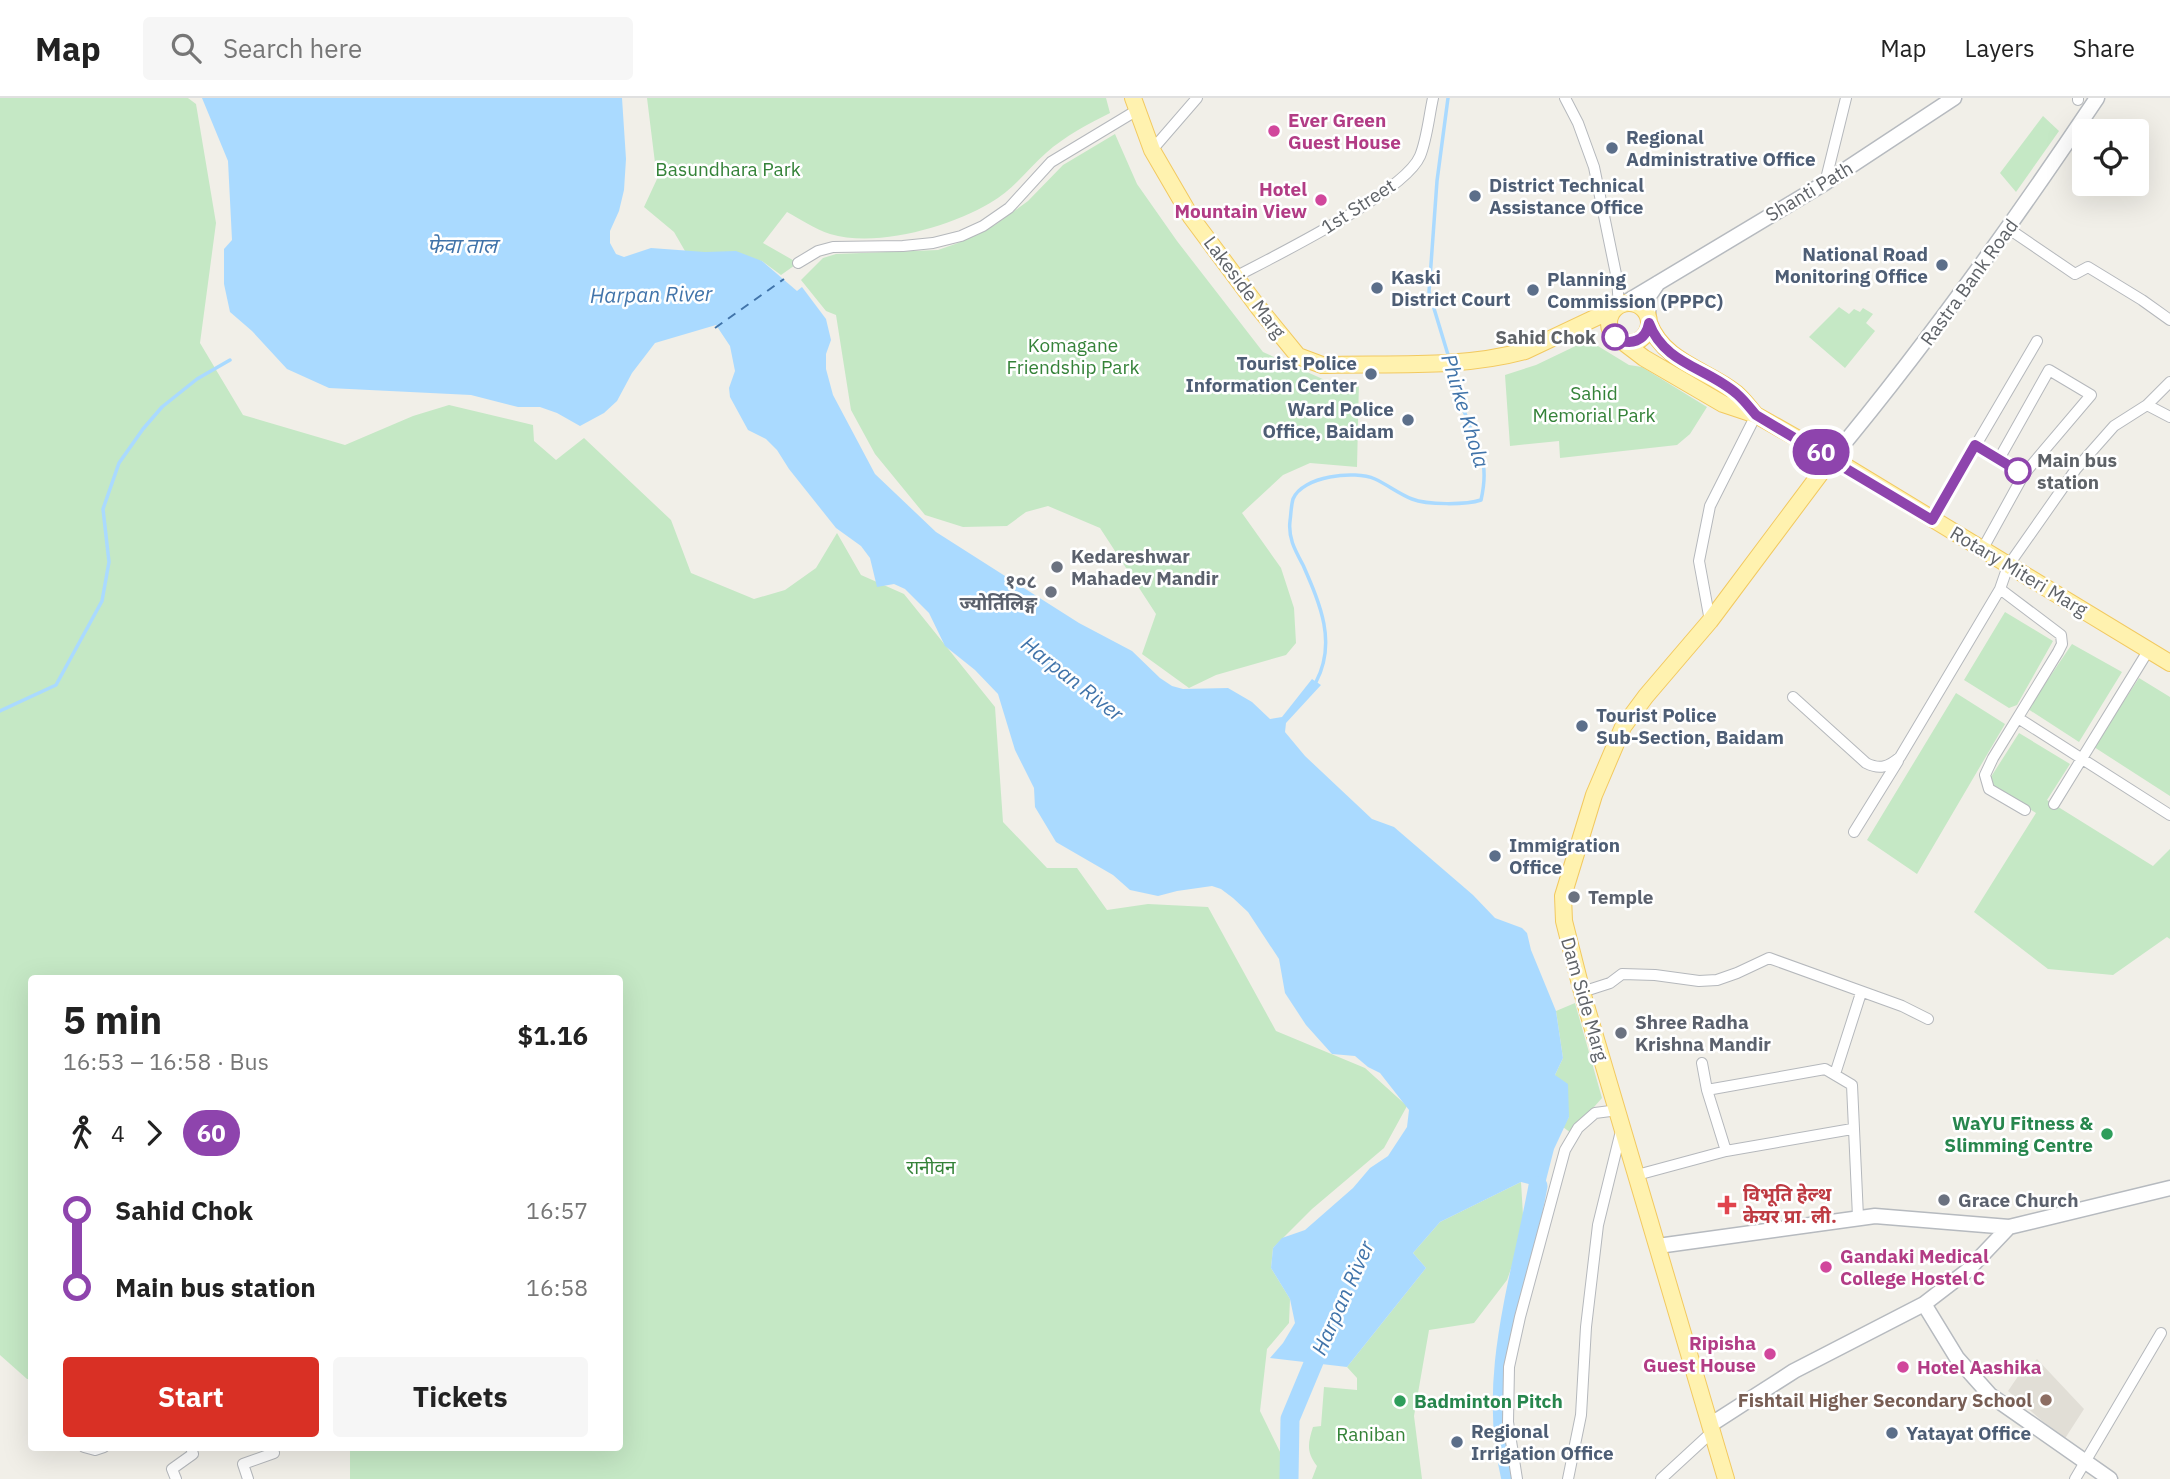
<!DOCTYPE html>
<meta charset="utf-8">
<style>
:root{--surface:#fff;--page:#f6f6f6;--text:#222;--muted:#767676;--line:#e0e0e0;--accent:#d93025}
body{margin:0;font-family:"IBM Plex Sans","Noto Sans Devanagari",sans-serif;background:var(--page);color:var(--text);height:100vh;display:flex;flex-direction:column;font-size:26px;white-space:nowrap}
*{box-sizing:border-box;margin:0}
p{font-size:23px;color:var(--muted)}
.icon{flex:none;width:38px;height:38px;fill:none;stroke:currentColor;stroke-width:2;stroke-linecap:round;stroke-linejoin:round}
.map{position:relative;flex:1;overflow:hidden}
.panel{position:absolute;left:28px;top:877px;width:595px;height:476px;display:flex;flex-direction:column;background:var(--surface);border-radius:7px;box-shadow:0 7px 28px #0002}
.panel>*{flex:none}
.badge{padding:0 14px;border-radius:23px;font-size:24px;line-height:46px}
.fabs{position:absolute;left:2072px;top:21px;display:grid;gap:14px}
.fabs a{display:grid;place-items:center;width:77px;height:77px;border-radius:7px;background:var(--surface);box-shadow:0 7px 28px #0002;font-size:35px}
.map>.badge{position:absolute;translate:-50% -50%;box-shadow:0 0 0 4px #fff}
.legs{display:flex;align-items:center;gap:10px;height:77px;padding:0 35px;font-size:23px}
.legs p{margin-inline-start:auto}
.head{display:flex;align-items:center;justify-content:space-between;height:119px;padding:0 35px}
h1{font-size:38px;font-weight:800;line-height:52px}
.cta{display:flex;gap:14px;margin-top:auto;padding:14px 35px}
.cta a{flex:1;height:80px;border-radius:7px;background:var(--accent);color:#fff;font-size:28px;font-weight:800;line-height:80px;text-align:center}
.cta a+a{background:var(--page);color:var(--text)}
ul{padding:0 35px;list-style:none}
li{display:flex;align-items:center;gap:24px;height:77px;font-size:26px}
li i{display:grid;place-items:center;width:10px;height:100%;margin:0 9px;background:currentColor}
li i::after{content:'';width:18px;height:18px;margin:-9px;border:5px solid;border-radius:50%;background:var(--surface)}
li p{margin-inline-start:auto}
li:first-child i{background:linear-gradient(#0000 50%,currentColor 0)}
li:last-child i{background:linear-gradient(currentColor 50%,#0000 0)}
header{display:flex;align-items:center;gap:42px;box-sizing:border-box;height:98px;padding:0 35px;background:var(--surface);border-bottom:2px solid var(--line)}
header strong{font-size:33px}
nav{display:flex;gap:38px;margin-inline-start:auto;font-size:24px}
.search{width:490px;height:63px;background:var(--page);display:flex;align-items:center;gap:18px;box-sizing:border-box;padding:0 24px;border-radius:7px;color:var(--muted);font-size:26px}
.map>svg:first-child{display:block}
.education{fill:#e1ded6}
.green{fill:#c5e8c5}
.water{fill:#aadaff}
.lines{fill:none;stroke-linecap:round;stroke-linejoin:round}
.stream{stroke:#aadaff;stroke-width:3.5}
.river{stroke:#aadaff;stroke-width:19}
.ferry{stroke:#4174aa;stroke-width:2;stroke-dasharray:9 7;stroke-linecap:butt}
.street-casing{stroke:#b5b8bc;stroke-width:12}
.secondary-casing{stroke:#b6babf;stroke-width:17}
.primary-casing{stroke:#f2c960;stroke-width:18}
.street{stroke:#fff;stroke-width:10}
.secondary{stroke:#fff;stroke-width:14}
.primary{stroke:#fff2af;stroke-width:16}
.line-1-casing{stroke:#fff;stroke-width:16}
.line-1{stroke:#8e44ad;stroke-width:10}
.hotel-dot{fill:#d1479c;stroke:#fff;stroke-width:2.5}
.service-dot{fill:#5c6f8a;stroke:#fff;stroke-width:2.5}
.stop-1-dot{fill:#fff;stroke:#8e44ad;stroke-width:3.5}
.worship-dot{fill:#6b7280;stroke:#fff;stroke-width:2.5}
.leisure-dot{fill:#2e9e5b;stroke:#fff;stroke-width:2.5}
.health-dot{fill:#e0444e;stroke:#fff;stroke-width:2.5}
.education-dot{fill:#8d6e63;stroke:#fff;stroke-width:2.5}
.labels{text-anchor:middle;stroke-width:5;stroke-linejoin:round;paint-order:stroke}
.hotel-label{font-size:19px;font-weight:bold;fill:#b23c85;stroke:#fff;text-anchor:start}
.service-label{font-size:19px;font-weight:bold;fill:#4e5e75;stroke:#fff;text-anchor:start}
.park-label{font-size:19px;fill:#348238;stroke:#fff}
.street-label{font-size:19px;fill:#5f6368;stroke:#fff}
.stop-label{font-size:19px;font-weight:bold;fill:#5f6368;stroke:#fff;text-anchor:end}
.worship-label{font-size:19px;font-weight:bold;fill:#5b616d;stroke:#fff;text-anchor:start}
.leisure-label{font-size:19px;font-weight:bold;fill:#27864d;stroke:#fff;text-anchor:end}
.health-label{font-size:19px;font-weight:bold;fill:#be3a42;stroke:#fff;text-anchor:start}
.education-label{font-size:19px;font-weight:bold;fill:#785e54;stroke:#fff;text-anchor:end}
.water-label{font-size:21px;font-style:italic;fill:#4174aa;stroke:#fff}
</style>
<header>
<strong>Map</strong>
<div class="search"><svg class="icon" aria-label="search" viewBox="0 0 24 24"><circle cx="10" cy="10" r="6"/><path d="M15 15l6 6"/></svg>Search here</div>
<nav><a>Map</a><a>Layers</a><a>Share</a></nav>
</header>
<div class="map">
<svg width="2170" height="1381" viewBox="0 0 2170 1381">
<rect width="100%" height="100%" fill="#f1efe8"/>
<path class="education" d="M2037 1261 2084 1311 2064 1342 2008 1293 2023 1271 2026 1273Z"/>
<path class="green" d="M0 0H188L196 6 216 125 200 245 243 317 345 347 413 318 449 307 533 327 534 343 556 362 584 340 671 422 691 475 754 501 785 492 816 470 837 435 861 477 904 496 995 609 1003 724 1047 770H1077L1107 812 1148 806 1208 809 1276 933 1365 970 1407 1008 1384 1050 1312 1111 1273 1150 1271 1170 1290 1201 1289 1225 1267 1251 1260 1313 1284 1362 1280 1381H350V1349H620V880H32L31 1281H27L0 1257Z
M647 0H1106L1110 15C1088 26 1065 38 1046 55 1028 71 1012 93 990 105 949 129 877 150 830 136 815 131 800 121 787 114L763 145 798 165 781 177 762 163 685 153 674 134 644 109 657 81Z
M2043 18 2059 33 2016 94 2000 75Z
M1115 36 1137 86 1177 143 1263 254 1327 283H1359L1357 369 1310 365 1283 377 1242 415 1281 470 1294 510 1296 545 1286 557 1216 577 1189 590 1142 556 1156 516 1100 430 1048 408 1026 414 1007 428 963 429 925 417 875 356 851 312 836 217 826 213 801 182 823 160 836 156 938 152 958 145 995 127 1028 103 1063 67Z
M1839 209 1849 216 1854 211 1860 214 1863 210 1873 216 1866 225 1875 233 1845 270 1809 239Z
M1586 243 1593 245 1629 267 1642 269 1707 309 1690 336 1677 347 1560 360 1559 343 1510 348 1505 277 1536 267Z
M2005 514 2053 543 2017 607 2009 610 1964 582Z
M2072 546 2122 574 2079 644 2028 611Z
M2139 580 2170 599V698L2094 649Z
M1956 595 2005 626 1917 776 1867 742Z
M2019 635 2070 666 2047 702 2153 768 2170 751V841L2167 839 2113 877 2048 871 1974 814 2036 715 1990 687 1989 682Z
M1575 905 1602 1000 1571 1035 1563 1029 1569 1019 1555 977 1563 960 1556 913Z
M1521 1084 1524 1134 1507 1182 1474 1225 1429 1232 1414 1318 1422 1381H1312L1317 1368C1306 1354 1308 1345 1313 1329L1321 1328 1324 1289 1357 1292V1280L1347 1269 1426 1170 1413 1155 1440 1124Z"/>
<path class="water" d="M202 0H622L626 61 624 92 619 113 610 133V145L616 156 624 159 651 150 705 154 736 153 762 163 797 193 802 189 826 221 831 242 826 256V271L833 297 875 376 936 434 1079 525 1132 553 1160 580 1172 588 1183 591 1228 590 1252 604 1270 621 1282 619 1312 581 1321 587 1286 625 1285 634 1305 658 1372 721 1394 729 1473 797 1495 820 1522 830 1527 835 1531 852 1556 913 1563 960 1555 977 1568 986 1569 1019 1554 1051 1544 1090 1521 1084 1440 1124 1413 1155 1426 1170 1347 1269 1270 1260 1283 1245 1295 1225 1290 1201 1271 1170 1273 1150 1282 1140 1305 1132 1353 1090 1370 1070 1388 1058 1407 1029 1409 1012 1380 975 1368 969 1355 958 1332 956 1306 927 1285 895 1279 861 1248 814 1233 800 1221 791 1212 788 1177 793 1158 798 1130 792 1113 777 1056 744 1035 709 1034 690 1015 652 998 596 975 572 945 548 929 515 905 491 894 486 877 489 870 460 861 448 836 430 789 371 777 352 766 341 748 332 730 299 729 290 735 273 730 248 716 227 655 245 632 275 617 303 604 315 580 328 557 315 540 309H518L471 297 329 290 287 271 252 233 230 214 224 186V151L232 142 228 63Z"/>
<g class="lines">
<path class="stream" d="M1448 0 1437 83 1429 194 1449 260
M1316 584C1337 544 1320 506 1303 467 1295 452 1288 440 1290 423 1291 416 1291 408 1293 401 1302 378 1355 372 1375 381 1388 387 1399 396 1412 401 1427 407 1466 407 1481 402 1490 362 1478 353 1466 318 1460 303 1456 287 1452 271
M0 613 56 587 102 503 109 464 103 411 119 365 143 331 162 309 197 281 230 262"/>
<path class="river" d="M1289 1381 1290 1321 1323 1242
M1511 1381C1486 1282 1520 1185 1538 1088"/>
<path class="ferry" d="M715 230 784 181"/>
<defs>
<path id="street" d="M1565 0 1578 25 1594 69 1617 181 1619 208
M2078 0V2
M1152 52 1197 0
M1825 85 1846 0
M2009 131 2075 176 2088 169 2142 202 2170 222
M798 165 818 153 833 149 903 148 933 145 961 138 983 128 1009 110 1051 64 1139 11
M1237 178C1275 158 1405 94 1420 58 1427 41 1429 18 1433 0
M2147 307 2170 319
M1975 347 1999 361 2049 272 2091 297 2024 376 1982 452
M1999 361 2024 376
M1932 422 2037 243
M2000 491 2061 537 2062 546 2058 554 1993 660 1985 677 1989 691 2025 712
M1710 523 1699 463 1710 408 1756 317
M1793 599 1866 665C1880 672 1888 669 1900 659L2000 491 2008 468 2076 371 2114 328 2147 307 2170 284
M2018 620 2170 717
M2054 706 2148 553
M1854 734 1898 663
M1582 894 1610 885 1622 876 1655 877 1699 883 1717 882 1737 875 1769 860 1902 908 1928 921
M1702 965 1707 992 1726 1053
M1835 976 1861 895
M1707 992 1825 971 1852 987 1858 1119
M1637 1077 1726 1053 1852 1031
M84 1349 95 1352 104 1349
M176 1381 172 1371 193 1356 191 1349
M248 1381 243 1366 274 1355
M1517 1381 1508 1324 1509 1269 1520 1219 1565 1052 1578 1030 1595 1015 1618 1012
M1568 1381 1581 1317 1586 1229 1598 1127 1621 1033
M1661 1381 1712 1334
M2075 1381 2161 1235"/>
<path id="secondary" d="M1623 206 1825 85 1954 0
M1648 217 1649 198 1658 185
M1832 360C1928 245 2014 124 2097 0
M1658 1148 1875 1118 2009 1129 2170 1090
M1924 1206 1957 1260 1990 1297 2110 1381
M1710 1327 1794 1273 1924 1206 1967 1173 2009 1129"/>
<path id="primary" d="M1133 0 1152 52 1191 119 1258 209 1298 258 1322 267C1390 265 1459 271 1525 253L1616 210
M1609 225a20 20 0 1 1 40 0a20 20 0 1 1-40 0Z
M1649 225C1664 264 1705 271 1736 295 1743 301 1749 309 1754 315
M1623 244 1644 260 1723 306 1756 317 1832 360 2170 565
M1726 1381 1582 894 1564 823 1563 798 1594 697 1623 629 1646 598 1710 523 1832 360"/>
</defs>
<use href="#street" class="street-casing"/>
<use href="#secondary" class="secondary-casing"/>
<use href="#primary" class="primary-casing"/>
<use href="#street" class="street"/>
<use href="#secondary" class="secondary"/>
<use href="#primary" class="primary"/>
</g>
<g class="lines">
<defs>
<path id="line-1" d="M1615 239C1630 249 1646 243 1649 225 1664 266 1708 270 1737 296 1744 302 1750 310 1756 317L1932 422 1975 347 2018 373"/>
</defs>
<use href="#line-1" class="line-1-casing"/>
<use href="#line-1" class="line-1"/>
</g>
<g class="hotel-dot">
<circle cx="1274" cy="33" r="7"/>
<circle cx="1321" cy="102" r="7"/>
<circle cx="1826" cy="1169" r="7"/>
<circle cx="1770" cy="1256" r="7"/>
<circle cx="1903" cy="1269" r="7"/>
</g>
<g class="service-dot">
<circle cx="1612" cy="50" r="7"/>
<circle cx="1475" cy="98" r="7"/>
<circle cx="1942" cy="167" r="7"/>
<circle cx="1377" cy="190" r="7"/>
<circle cx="1533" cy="192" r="7"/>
<circle cx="1371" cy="276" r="7"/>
<circle cx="1408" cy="322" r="7"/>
<circle cx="1582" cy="628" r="7"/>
<circle cx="1495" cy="758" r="7"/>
<circle cx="1892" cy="1335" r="7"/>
<circle cx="1457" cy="1344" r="7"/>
</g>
<g class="stop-1-dot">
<circle cx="1615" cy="239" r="12"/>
<circle cx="2018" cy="373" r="12"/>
</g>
<g class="worship-dot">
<circle cx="1057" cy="469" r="7"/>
<circle cx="1051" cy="494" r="7"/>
<circle cx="1574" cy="799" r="7"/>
<circle cx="1621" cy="935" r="7"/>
<circle cx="1944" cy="1102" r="7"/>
</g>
<g class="leisure-dot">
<circle cx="2107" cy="1036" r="7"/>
<circle cx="1400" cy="1303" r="7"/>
</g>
<path class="health-dot" d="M1723.5 1096.5h7v7h7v7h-7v7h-7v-7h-7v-7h7z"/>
<circle class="education-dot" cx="2046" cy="1302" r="7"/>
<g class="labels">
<g class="hotel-label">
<text x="1288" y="29">Ever Green<tspan x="1288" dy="22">Guest House</tspan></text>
<text x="1307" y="98" text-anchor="end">Hotel<tspan x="1307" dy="22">Mountain View</tspan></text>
<text x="1840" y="1165">Gandaki Medical<tspan x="1840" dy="22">College Hostel C</tspan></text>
<text x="1756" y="1252" text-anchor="end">Ripisha<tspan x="1756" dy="22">Guest House</tspan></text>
<text x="1917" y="1276">Hotel Aashika</text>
</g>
<g class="service-label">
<text x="1626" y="46">Regional<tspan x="1626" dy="22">Administrative Office</tspan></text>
<text x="1489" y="94">District Technical<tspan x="1489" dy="22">Assistance Office</tspan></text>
<text x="1928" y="163" text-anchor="end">National Road<tspan x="1928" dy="22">Monitoring Office</tspan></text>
<text x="1391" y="186">Kaski<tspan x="1391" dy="22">District Court</tspan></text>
<text x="1547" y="188">Planning<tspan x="1547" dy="22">Commission (PPPC)</tspan></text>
<text x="1357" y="272" text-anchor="end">Tourist Police<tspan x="1357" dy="22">Information Center</tspan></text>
<text x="1394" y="318" text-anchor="end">Ward Police<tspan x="1394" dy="22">Office, Baidam</tspan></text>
<text x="1596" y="624">Tourist Police<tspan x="1596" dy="22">Sub-Section, Baidam</tspan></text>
<text x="1509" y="754">Immigration<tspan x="1509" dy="22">Office</tspan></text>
<text x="1471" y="1340">Regional<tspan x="1471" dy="22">Irrigation Office</tspan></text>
<text x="1906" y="1342">Yatayat Office</text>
</g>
<g class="park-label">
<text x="728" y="78">Basundhara Park</text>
<text x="1073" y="254">Komagane<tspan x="1073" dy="22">Friendship Park</tspan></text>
<text x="1594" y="302">Sahid<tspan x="1594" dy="22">Memorial Park</tspan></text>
<text x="931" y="1076">रानीवन</text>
<text x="1371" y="1343">Raniban</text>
</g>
<g class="street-label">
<text transform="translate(1809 93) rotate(-31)" y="7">Shanti Path</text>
<text transform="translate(1358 108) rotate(-33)" y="7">1st Street</text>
<text transform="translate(1969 184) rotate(-54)" y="7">Rastra Bank Road</text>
<text transform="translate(1245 189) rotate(53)" y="7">Lakeside Marg</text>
<text transform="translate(2019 473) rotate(31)" y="7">Rotary Miteri Marg</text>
<text transform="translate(1585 901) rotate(74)" y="7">Dam Side Marg</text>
</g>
<g class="stop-label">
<text x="1596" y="246">Sahid Chok</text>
<text x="2037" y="369" text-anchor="start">Main bus<tspan x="2037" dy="22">station</tspan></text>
</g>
<g class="worship-label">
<text x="1071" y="465">Kedareshwar<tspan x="1071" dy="22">Mahadev Mandir</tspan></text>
<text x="1037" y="490" text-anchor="end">१०८<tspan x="1037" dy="22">ज्योर्तिलिङ्ग</tspan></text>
<text x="1588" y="806">Temple</text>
<text x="1635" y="931">Shree Radha<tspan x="1635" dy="22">Krishna Mandir</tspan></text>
<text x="1958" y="1109">Grace Church</text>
</g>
<g class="leisure-label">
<text x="2093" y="1032">WaYU Fitness &amp;<tspan x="2093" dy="22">Slimming Centre</tspan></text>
<text x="1414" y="1310" text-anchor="start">Badminton Pitch</text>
</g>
<g class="health-label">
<text x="1743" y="1103">विभूति हेल्थ<tspan x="1743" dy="22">केयर प्रा. ली.</tspan></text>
</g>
<g class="education-label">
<text x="2032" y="1309">Fishtail Higher Secondary School</text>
</g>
<g class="water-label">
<text x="462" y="155">फेवा ताल</text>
<text transform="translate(651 197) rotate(-1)" y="7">Harpan River</text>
<text transform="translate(1465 313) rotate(73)" y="7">Phirke Khola</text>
<text transform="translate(1072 581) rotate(38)" y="7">Harpan River</text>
<text transform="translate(1343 1200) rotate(-66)" y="7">Harpan River</text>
</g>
</g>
</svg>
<div class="fabs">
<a><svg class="icon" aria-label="locate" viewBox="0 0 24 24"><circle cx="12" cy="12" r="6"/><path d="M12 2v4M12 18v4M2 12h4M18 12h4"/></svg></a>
</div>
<b class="badge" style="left:1821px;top:354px;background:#8e44ad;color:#fff">60</b>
<section class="panel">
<div class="head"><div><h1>5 min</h1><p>16:53 – 16:58 · Bus</p></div><b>$1.16</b></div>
<div class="legs"><svg class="icon" aria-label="walk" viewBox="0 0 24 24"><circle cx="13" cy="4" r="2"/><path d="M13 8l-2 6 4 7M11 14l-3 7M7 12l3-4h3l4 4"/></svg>4<svg class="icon" aria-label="forward" viewBox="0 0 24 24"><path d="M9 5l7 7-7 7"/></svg><b class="badge" style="background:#8e44ad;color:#fff">60</b></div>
<ul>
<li><i style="color:#8e44ad"></i><b>Sahid Chok</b><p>16:57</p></li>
<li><i style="color:#8e44ad"></i><b>Main bus station</b><p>16:58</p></li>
</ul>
<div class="cta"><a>Start</a><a>Tickets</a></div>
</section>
</div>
